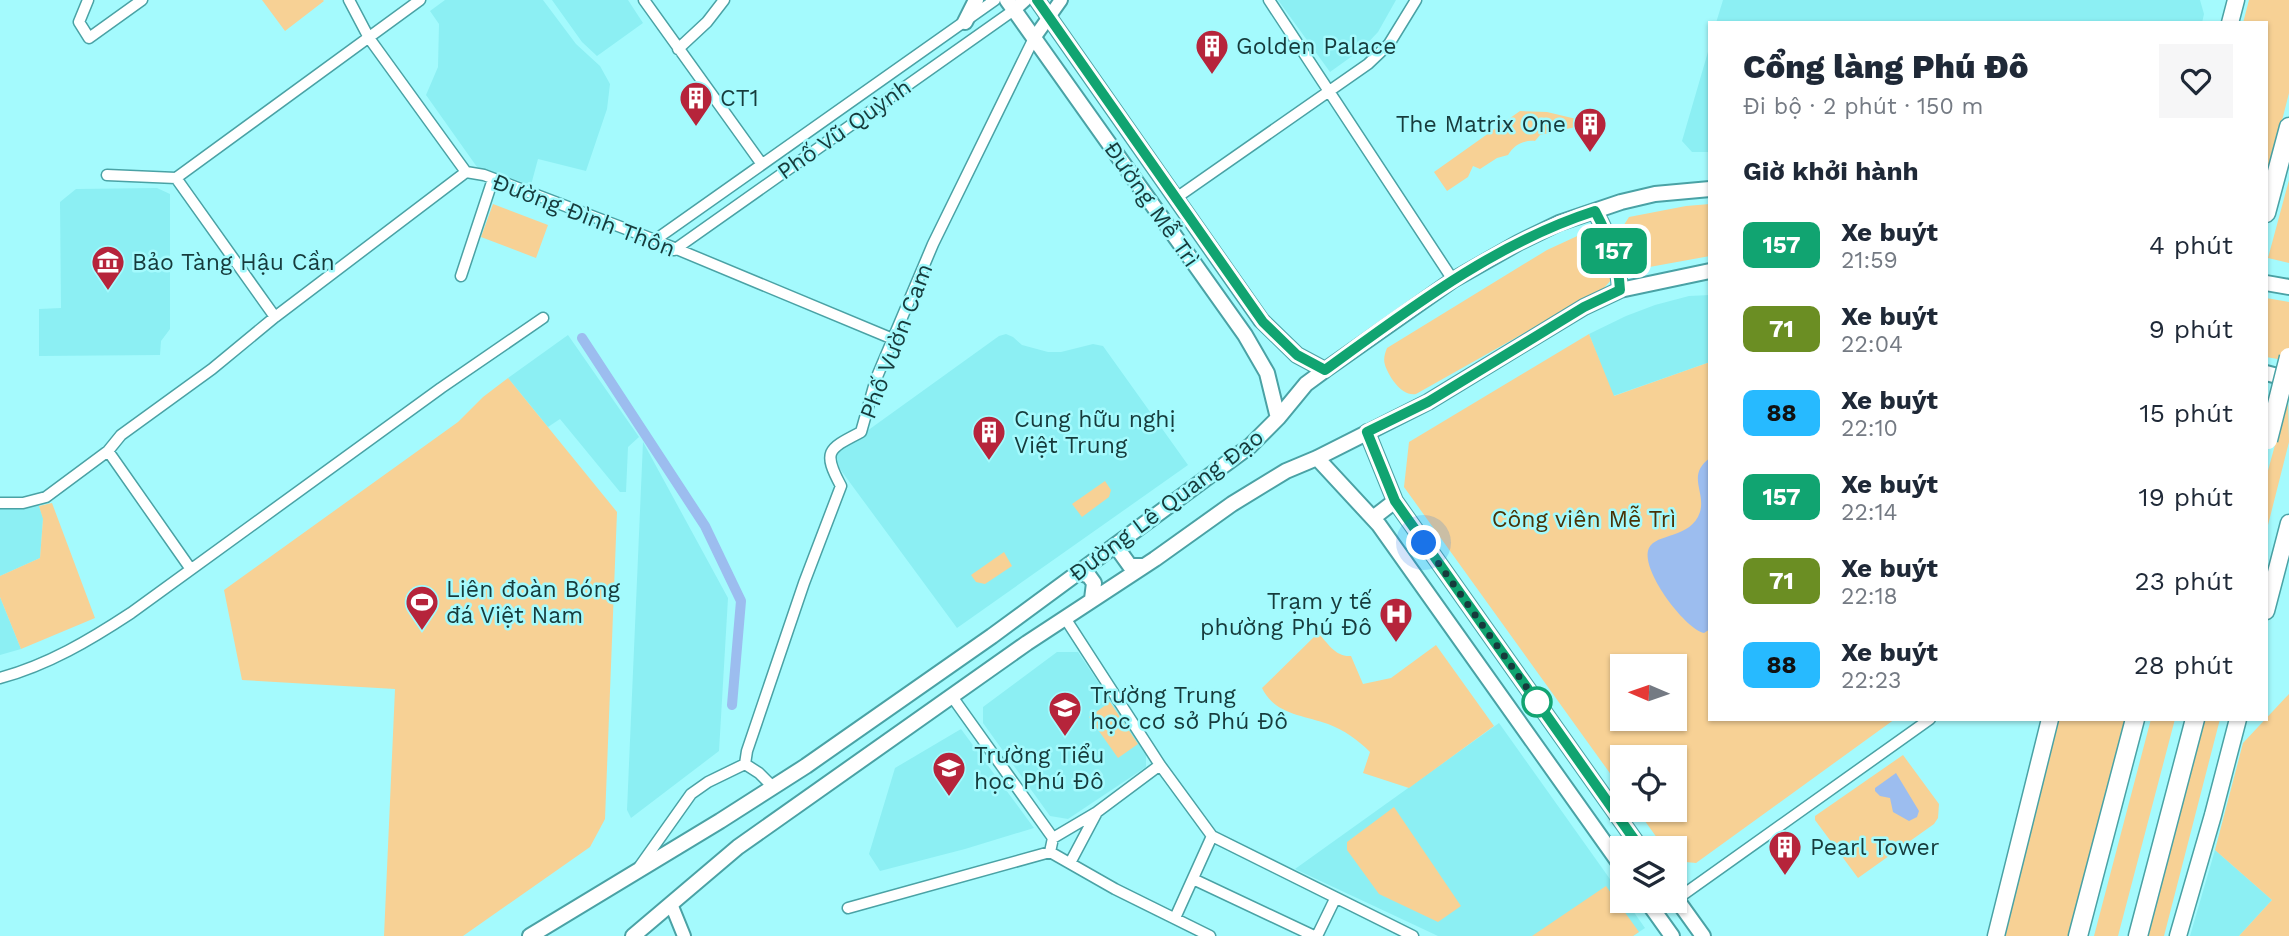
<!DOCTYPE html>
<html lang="vi">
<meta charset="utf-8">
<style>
:root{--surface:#fff;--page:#f6f6f7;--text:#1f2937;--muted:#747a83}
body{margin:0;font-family:"Work Sans",sans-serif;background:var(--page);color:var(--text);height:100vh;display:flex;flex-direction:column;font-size:26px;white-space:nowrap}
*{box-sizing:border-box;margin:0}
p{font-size:23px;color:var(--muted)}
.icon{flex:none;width:38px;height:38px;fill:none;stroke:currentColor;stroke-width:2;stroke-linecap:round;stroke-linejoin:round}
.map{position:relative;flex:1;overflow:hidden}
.details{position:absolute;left:1708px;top:21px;width:560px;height:700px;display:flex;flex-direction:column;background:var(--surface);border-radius:0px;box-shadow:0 2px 5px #0004}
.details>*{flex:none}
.badge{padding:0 14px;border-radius:10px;font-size:24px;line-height:46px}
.needle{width:46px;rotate:272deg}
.controls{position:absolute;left:1610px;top:654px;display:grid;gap:14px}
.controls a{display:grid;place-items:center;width:77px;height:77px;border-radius:0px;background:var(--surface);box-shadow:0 2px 5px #0004;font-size:35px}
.you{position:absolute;width:35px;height:35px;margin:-18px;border:5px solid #fff;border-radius:50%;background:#1a73e8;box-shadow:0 0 0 10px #1a73e833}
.map>.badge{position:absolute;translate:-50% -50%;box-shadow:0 0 0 4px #fff}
h2{padding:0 35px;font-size:26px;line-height:63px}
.round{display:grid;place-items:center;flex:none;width:74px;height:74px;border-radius:0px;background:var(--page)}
.head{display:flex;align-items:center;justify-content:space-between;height:119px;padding:0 35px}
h1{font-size:33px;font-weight:800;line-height:52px}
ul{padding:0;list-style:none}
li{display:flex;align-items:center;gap:21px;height:84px;padding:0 35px}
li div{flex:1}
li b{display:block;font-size:26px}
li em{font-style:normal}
li .badge{min-width:77px;font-weight:700;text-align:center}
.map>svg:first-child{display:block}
.built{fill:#8ceff3}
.green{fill:#f7d195;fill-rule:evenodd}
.water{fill:#9cbdef}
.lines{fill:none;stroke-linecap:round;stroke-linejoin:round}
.canal{stroke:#9cbdef;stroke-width:10}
.minor-casing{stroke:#4aa2a5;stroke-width:13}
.tertiary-casing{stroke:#4aa2a5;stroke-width:16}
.secondary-casing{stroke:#4aa2a5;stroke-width:18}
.primary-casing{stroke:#4aa2a5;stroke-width:19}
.motorway-casing{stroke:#4aa2a5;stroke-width:21}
.minor{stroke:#fff;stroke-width:10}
.tertiary{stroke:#fff;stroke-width:12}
.secondary{stroke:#fff;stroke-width:14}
.primary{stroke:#fff;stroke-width:16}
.motorway{stroke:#fff;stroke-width:18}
.motorway-bridge-casing{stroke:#4aa2a5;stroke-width:21;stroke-linecap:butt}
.motorway-bridge{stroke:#fff;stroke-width:18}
.line-casing{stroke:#fff;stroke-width:16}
.line{stroke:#11a471;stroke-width:10}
.walk{stroke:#163b3c;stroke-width:7;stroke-dasharray:0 12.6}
.stop-dot{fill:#fff;stroke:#11a471;stroke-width:3.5}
.labels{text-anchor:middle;stroke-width:5;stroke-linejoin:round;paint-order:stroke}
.poi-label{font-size:23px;fill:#163b3c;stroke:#a4fafd;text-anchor:start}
.street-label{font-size:23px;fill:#163b3c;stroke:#a4fafd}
.park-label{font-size:23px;fill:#493206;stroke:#a4fafd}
</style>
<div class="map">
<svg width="2289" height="936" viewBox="0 0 2289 936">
<rect width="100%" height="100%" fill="#a4fafd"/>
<path class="built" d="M445 0H543L576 44 600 66 610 84 607 109 586 171 538 159 531 185 477 167 426 95 438 67 439 24 430 11Z
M552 0H628L643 23 597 56 582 42Z
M1278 0H1396L1378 32 1362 49 1330 72Z
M1723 0H2200L2204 14 2202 23H1716Z
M1710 45V152H1692L1682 141Z
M157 188 170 194V329L161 341 160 355 39 356V309L61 308 60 202 76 189Z
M1710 295V362L1613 396 1589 334 1626 316 1655 305 1689 296Z
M1006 334 1013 337 1022 345 1048 352H1061L1093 344 1103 346 1188 465 957 628 837 465 835 457 842 449 999 336Z
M568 335 639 437 628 447 626 492H620L560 419 548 427 508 378Z
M643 442 728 598 719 751 631 818 627 810Z
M39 506 43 518 40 558 0 576V508Z
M0 597 21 649 0 655Z
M1057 652H1078L1146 754V767L1068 819 1050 816 983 723V707Z
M1499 723 1622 896V901H1626L1645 928 1633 936H1438L1295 869Z
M961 729 1034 828 965 849 880 871 869 854 895 768Z
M2215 850 2272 900 2239 936H2190Z"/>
<path class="green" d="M262 0H323L324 1 285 31Z
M2249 0H2289V93L2266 183V23H2243Z
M1520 111 1547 112 1593 123 1540 135 1535 141C1523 140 1514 145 1508 155L1497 158 1480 169 1473 166 1468 177 1447 191 1434 172Z
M2289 180V263L2268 258Z
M493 204 548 225 536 258 481 237Z
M1710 204V256L1644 268 1633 263 1622 228 1629 217 1686 206Z
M1586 232C1590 232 1594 232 1597 234 1605 239 1611 269 1612 279L1604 288 1416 394C1402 397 1389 377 1385 365 1383 359 1385 353 1387 348L1547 250Z
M2266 298 2289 302V361L2266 357Z
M1589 334 1614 396 1710 362V719H1895L1696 863 1675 861V849H1665L1637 810H1675V758H1622V790L1404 487 1409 442ZM1622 667H1675V719H1622Z
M508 378 617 512 605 819 590 847 463 936H384L395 689 242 680 224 590 458 422 483 397Z
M2288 397 2289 442 2266 533V478Z
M1105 481 1111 490 1109 497 1082 517 1072 504Z
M52 503 95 618 21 649 0 597V576L40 558 43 519 39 506Z
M1004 552 1012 566 985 584 976 582 971 575Z
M1318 633C1328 643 1335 657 1351 656L1363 684 1391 678 1436 645 1494 726 1409 788 1363 773 1370 752C1358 740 1344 730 1328 724 1304 715 1275 715 1262 688Z
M2289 694V936H2239L2272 900 2215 850 2243 743Z
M1110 702 1138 744 1118 758 1089 717Z
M2059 719H2131L2073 936H2004Z
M2151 719H2175L2118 936H2094Z
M2202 719H2220L2164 936H2144Z
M1903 755 1939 804 1938 818 1934 824 1858 878 1815 820V816Z
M1394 807 1461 906 1438 922 1379 894 1347 850V842Z
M1606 886 1639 932 1633 936H1532Z"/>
<path class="water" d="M1710 458V629L1704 633C1684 628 1639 568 1649 548 1656 533 1691 539 1700 512 1706 492 1686 475 1710 458Z
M1896 773 1919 811 1917 817 1909 821 1893 812 1890 798 1880 796 1875 791V788Z"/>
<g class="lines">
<path class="canal" d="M582 338 705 526 741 601 732 705"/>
<defs>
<path id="minor" d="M88 0 79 22 89 38 142 0
M349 0 369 38 466 172 484 175 655 240 893 339
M644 0 761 163
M1269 0 1453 280
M678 49 707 22 724 0
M107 175 176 178
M176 178 420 0
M176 178 275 317
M1176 198 1368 64 1389 44 1416 0
M655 240 995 0
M674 250 1014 10
M461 276 493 179
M108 451 190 568
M0 503H23L46 497 108 451 121 435 212 369 275 317 466 172
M1065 618 1160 765 1212 836 1413 936
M0 678C48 665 90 640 131 613L441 388 543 318
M953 698 1053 838 1050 852
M745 764 747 751 804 583 841 486C822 451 828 449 861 432L876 379 933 244 1034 38
M745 764 759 773 773 787
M1053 838 1097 812 1160 765
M1050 852 1115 889 1210 936
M1070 863 1096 814
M640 866 691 794 708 782 745 764
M1193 879 1314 936
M1677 899 1930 719
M848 908 1050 852
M1175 918 1212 836
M1317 936 1335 899"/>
<path id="tertiary" d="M1014 10 1025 0
M1034 38 1061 0
M671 904 684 936"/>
<path id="secondary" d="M1007 0 1245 335 1267 373 1278 418
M1037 0 1261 320 1297 355 1325 370
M965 22 976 0
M1595 211C1610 240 1618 258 1620 290
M2266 283 2289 287
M2266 373 2289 379
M1367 432 1395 501 1641 849
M1317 458 1379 525 1622 867
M1373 518 1395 501
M1126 538 1120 552 1130 566H1143
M1078 572 1089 576 1094 583 1092 599
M1675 897 1703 936
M1647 901 1672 936
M530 936 720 821 806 766 992 636 1250 446 1278 418 1306 384 1325 370 1453 280 1518 243 1559 223 1621 202 1655 194 1710 189
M633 936 738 847 1027 643 1155 559 1232 504 1286 471 1317 458 1428 402 1584 307 1620 290 1710 271"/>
<path id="primary" d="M2230 23 2236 0
M2266 611 2289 523
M1996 936 2050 719
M2178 936 2213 815 2238 719"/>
<path id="motorway" d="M2266 213 2289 127
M2078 936 2135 719
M2138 936 2195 719"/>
</defs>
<use href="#minor" class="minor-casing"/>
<use href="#tertiary" class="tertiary-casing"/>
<use href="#secondary" class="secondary-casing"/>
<use href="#primary" class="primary-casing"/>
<use href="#motorway" class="motorway-casing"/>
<use href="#minor" class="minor"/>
<use href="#tertiary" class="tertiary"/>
<use href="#secondary" class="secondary"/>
<use href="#primary" class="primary"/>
<use href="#motorway" class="motorway"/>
<defs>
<path id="motorway-bridge" d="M2268 440 2289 357"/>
</defs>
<use href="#motorway-bridge" class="motorway-bridge-casing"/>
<use href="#motorway-bridge" class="motorway-bridge"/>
</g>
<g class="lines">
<defs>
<path id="line" d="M1037 0 1263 322 1297 355 1325 370C1409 309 1495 243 1595 211 1610 240 1618 258 1620 290L1584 307 1428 402 1367 432 1395 501 1641 849"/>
</defs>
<use href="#line" class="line-casing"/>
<use href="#line" class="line"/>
<path class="walk" d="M1424 543 1537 702"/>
</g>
<defs>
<symbol id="building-pin" viewBox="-11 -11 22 30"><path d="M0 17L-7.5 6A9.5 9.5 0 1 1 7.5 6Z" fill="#b6243b" stroke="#a4fafd"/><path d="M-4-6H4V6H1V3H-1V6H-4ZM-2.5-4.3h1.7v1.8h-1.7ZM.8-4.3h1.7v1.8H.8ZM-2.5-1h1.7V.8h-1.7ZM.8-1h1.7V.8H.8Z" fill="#fff"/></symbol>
<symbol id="museum-pin" viewBox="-11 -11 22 30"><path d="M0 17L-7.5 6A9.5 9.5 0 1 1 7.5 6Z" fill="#b6243b" stroke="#a4fafd"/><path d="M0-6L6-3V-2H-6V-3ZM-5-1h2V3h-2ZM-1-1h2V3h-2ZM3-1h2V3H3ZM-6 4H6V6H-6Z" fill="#fff"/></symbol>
<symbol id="stadium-pin" viewBox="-11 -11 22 30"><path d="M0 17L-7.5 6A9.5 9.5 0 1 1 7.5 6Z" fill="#b6243b" stroke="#a4fafd"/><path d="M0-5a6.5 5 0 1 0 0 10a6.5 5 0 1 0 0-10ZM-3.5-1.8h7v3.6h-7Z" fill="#fff"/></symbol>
<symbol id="hospital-pin" viewBox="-11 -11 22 30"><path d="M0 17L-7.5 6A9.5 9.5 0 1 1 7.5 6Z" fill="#b6243b" stroke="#a4fafd"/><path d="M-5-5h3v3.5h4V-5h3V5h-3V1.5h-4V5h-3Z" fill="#fff"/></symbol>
<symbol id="school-pin" viewBox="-11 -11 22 30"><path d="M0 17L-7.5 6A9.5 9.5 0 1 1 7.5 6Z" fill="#b6243b" stroke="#a4fafd"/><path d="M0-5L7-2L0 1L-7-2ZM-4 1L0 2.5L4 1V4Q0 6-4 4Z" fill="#fff"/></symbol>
</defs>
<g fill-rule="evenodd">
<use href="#building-pin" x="1193" y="27" width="38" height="52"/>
<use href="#building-pin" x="677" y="79" width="38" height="52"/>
<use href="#building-pin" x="1571" y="105" width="38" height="52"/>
<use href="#museum-pin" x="89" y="243" width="38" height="52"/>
<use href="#building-pin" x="970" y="413" width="38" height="52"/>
<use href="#stadium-pin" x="403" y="583" width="38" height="52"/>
<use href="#hospital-pin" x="1377" y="595" width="38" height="52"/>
<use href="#school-pin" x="1046" y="689" width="38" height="52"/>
<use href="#school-pin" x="930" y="749" width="38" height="52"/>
<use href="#building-pin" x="1766" y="828" width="38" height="52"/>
</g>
<circle class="stop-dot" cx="1537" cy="702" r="14"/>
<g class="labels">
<g class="poi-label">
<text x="1236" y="54">Golden Palace</text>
<text x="720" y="106">CT1</text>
<text x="1566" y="132" text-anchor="end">The Matrix One</text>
<text x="132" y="270">Bảo Tàng Hậu Cần</text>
<text x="1014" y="427">Cung hữu nghị<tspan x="1014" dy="26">Việt Trung</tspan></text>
<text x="446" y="597">Liên đoàn Bóng<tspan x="446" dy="26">đá Việt Nam</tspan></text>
<text x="1372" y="609" text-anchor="end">Trạm y tế<tspan x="1372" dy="26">phường Phú Đô</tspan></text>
<text x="1090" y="703">Trường Trung<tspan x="1090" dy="26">học cơ sở Phú Đô</tspan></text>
<text x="974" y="763">Trường Tiểu<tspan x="974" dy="26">học Phú Đô</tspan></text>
<text x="1810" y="855">Pearl Tower</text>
</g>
<g class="street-label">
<text transform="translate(844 129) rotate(-35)" y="8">Phố Vũ Quỳnh</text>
<text transform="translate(1152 204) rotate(55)" y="8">Đường Mễ Trì</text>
<text transform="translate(584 215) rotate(21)" y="8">Đường Đình Thôn</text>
<text transform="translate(896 341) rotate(-69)" y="8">Phố Vườn Cam</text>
<text transform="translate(1166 505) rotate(-37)" y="8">Đường Lê Quang Đạo</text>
</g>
<g class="park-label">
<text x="1584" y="527">Công viên Mễ Trì</text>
</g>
</g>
</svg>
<div class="controls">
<a><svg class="needle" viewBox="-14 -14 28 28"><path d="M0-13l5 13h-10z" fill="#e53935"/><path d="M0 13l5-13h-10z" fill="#747a83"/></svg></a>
<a><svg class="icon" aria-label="locate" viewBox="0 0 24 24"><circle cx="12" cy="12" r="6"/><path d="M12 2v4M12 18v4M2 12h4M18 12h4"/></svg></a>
<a><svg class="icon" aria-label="layers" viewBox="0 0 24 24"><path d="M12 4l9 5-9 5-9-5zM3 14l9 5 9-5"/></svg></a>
</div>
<div class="you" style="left:1424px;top:543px"></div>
<b class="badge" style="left:1614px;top:251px;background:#11a471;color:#fff">157</b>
<section class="details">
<div class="head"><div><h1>Cổng làng Phú Đô</h1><p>Đi bộ · 2 phút · 150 m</p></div><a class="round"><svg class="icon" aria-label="heart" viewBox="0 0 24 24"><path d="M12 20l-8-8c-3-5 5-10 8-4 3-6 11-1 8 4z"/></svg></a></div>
<h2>Giờ khởi hành</h2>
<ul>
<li><span class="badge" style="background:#11a471;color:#fff">157</span><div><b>Xe buýt</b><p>21:59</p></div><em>4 phút</em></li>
<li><span class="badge" style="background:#6b8e23;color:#fff">71</span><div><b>Xe buýt</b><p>22:04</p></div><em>9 phút</em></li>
<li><span class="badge" style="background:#27baff;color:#111">88</span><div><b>Xe buýt</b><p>22:10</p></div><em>15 phút</em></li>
<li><span class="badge" style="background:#11a471;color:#fff">157</span><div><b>Xe buýt</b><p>22:14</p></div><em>19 phút</em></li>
<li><span class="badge" style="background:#6b8e23;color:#fff">71</span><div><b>Xe buýt</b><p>22:18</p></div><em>23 phút</em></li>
<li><span class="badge" style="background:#27baff;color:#111">88</span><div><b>Xe buýt</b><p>22:23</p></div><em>28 phút</em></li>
</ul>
</section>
</div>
